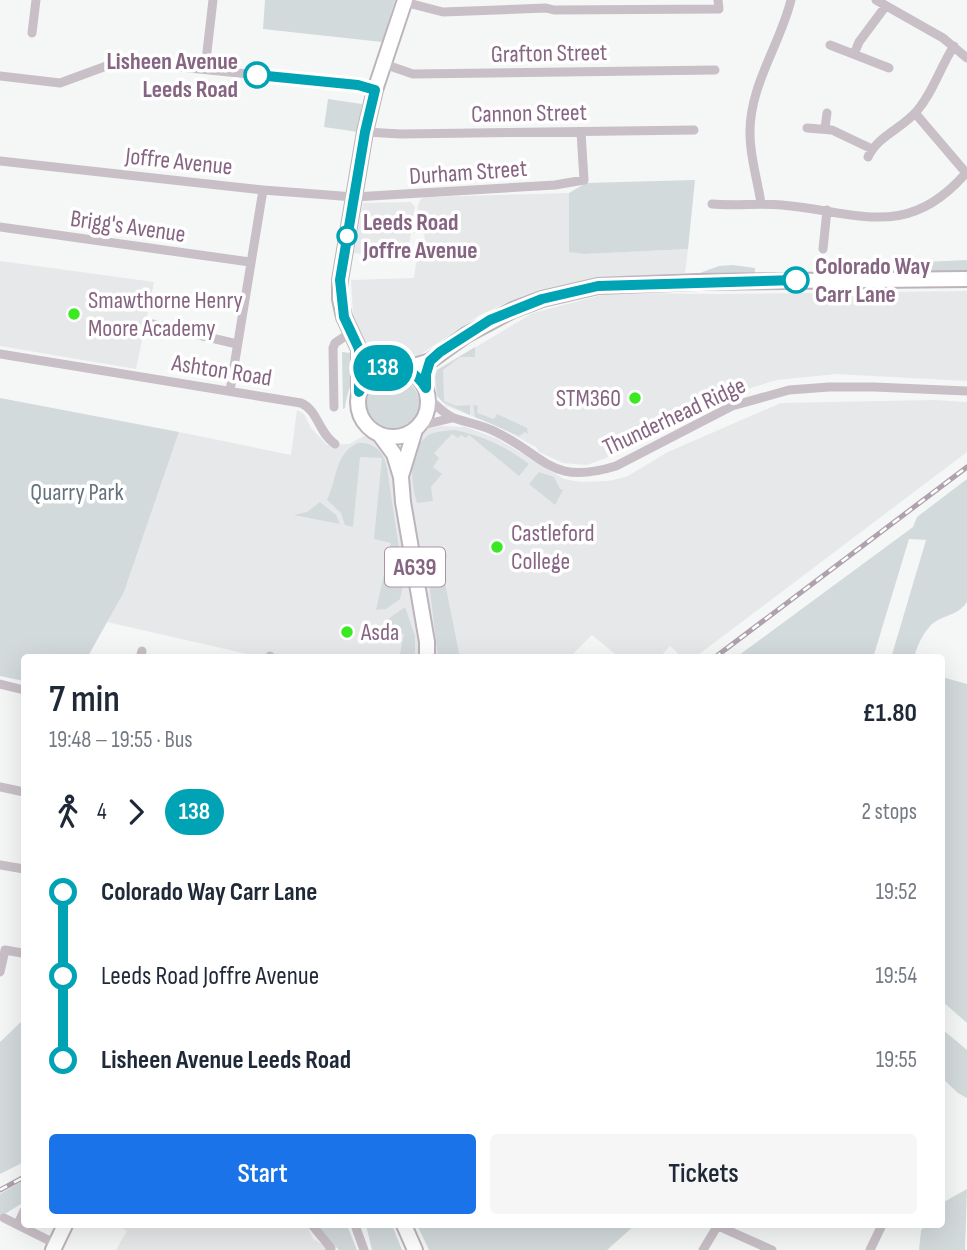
<!DOCTYPE html>
<meta charset="utf-8">
<style>
:root{--surface:#fff;--page:#f6f6f7;--text:#1f2937;--muted:#747a83;--accent:#1a73e8}
body{margin:0;font-family:"Sofia Sans Condensed",sans-serif;background:var(--page);color:var(--text);height:100vh;display:flex;flex-direction:column;font-size:26px;white-space:nowrap}
*{box-sizing:border-box;margin:0}
p{font-size:23px;color:var(--muted)}
.icon{flex:none;width:38px;height:38px;fill:none;stroke:currentColor;stroke-width:2;stroke-linecap:round;stroke-linejoin:round}
.map{position:relative;flex:1;overflow:hidden}
.side{position:absolute;left:21px;top:654px;width:924px;height:574px;display:flex;flex-direction:column;background:var(--surface);border-radius:7px;box-shadow:0 7px 28px #0002}
.side>*{flex:none}
.badge{padding:0 14px;border-radius:23px;font-size:24px;line-height:46px}
.map>.badge{position:absolute;translate:-50% -50%;box-shadow:0 0 0 4px #fff}
.legs{display:flex;align-items:center;gap:10px;height:77px;padding:0 28px;font-size:23px}
.legs p{margin-inline-start:auto}
.headline{display:flex;align-items:center;justify-content:space-between;height:119px;padding:0 28px}
h1{font-size:38px;font-weight:600;line-height:52px}
.action{display:flex;gap:14px;margin-top:auto;padding:14px 28px}
.action a{flex:1;height:80px;border-radius:7px;background:var(--accent);color:#fff;font-size:28px;font-weight:600;line-height:80px;text-align:center}
.action a+a{background:var(--page);color:var(--text)}
ul{padding:0 28px;list-style:none}
li{display:flex;align-items:center;gap:24px;height:84px;font-size:26px}
li i{display:grid;place-items:center;width:10px;height:100%;margin:0 9px;background:currentColor}
li i::after{content:'';width:18px;height:18px;margin:-9px;border:5px solid;border-radius:50%;background:var(--surface)}
li p{margin-inline-start:auto}
li:first-child i{background:linear-gradient(#0000 50%,currentColor 0)}
li:last-child i{background:linear-gradient(currentColor 50%,#0000 0)}
.map>svg:first-child{display:block}
.built{fill:#e7e8e9}
.green{fill:#d3dadc}
.lines{fill:none;stroke-linecap:round;stroke-linejoin:round}
.primary-casing{stroke:#bcb3bb;stroke-width:18}
.pedestrian{stroke:#c8bfc7;stroke-width:7}
.minor{stroke:#c8bfc7;stroke-width:9}
.primary{stroke:#fff;stroke-width:14}
.rail-casing{stroke:#afa2ae;stroke-width:5}
.rail{stroke:#fff;stroke-width:2.5;stroke-dasharray:8;stroke-linecap:butt}
.line-1-casing{stroke:#fff;stroke-width:16}
.line-1{stroke:#00a3b4;stroke-width:10}
.stop-1-dot{fill:#fff;stroke:#00a3b4;stroke-width:3.5}
.poi-dot{fill:#3ae922;stroke:#fff;stroke-width:2.5}
.labels{text-anchor:middle;stroke-width:7;stroke-linejoin:round;paint-order:stroke}
.shield{fill:#fff;stroke:#aa93a8;stroke-width:2}
.shield-label{font-size:23px;font-weight:bold;fill:#866583}
.street-label{font-size:24px;fill:#866583;stroke:#fff}
.stop-label{font-size:24px;font-weight:bold;fill:#866583;stroke:#fff;text-anchor:start}
.poi-label{font-size:24px;fill:#866583;stroke:#fff;text-anchor:start}
.park-label{font-size:24px;fill:#64727d;stroke:#fff}
</style>
<div class="map">
<svg width="967" height="1250" viewBox="0 0 967 1250">
<rect width="100%" height="100%" fill="#f4f7f6"/>
<path class="built" d="M569 193 570 242 585 254 688 249 685 273 591 281 506 303 480 315 412 360 390 358 376 353 364 339 353 316 351 280 414 278 419 244 425 243 424 233H414L418 205 421 199 425 197Z
M411 202 415 207 407 258 354 253 363 203Z
M0 261 154 282 136 369 0 346Z
M967 291V381L836 374 777 380 744 390 606 458 587 465 563 463 539 452 536 447 495 425 446 406 437 396 435 386 437 370 533 313 610 293 717 294Z
M934 400 967 402V452L694 658H683L670 646 659 658H620L592 635 569 658H433L405 475 418 436 426 429 441 426 466 427 498 439 564 479 580 482 608 481 626 477 668 452 781 403Z
M297 410 304 414 311 428 327 445 349 444 364 436 375 439 391 456 418 628 419 658H265L107 622 124 592 179 432 291 455Z
M117 1225H307L313 1239 327 1247 328 1250H116L127 1231Z"/>
<path class="green" d="M265 0H395L382 42 263 29Z
M328 99 362 104 358 132 324 127Z
M695 180 688 249 585 254 569 252V193L586 183Z
M967 260V271L837 274 813 270 835 266Z
M733 265 755 268V275H694L719 266Z
M475 347V357H460L443 370 444 401 456 406 470 405V415L443 402 437 396 435 377 437 370Z
M342 352 350 353C361 369 346 390 345 408L343 409Z
M391 376C429 379 428 430 393 431 357 433 354 381 391 376Z
M0 398 179 432 124 592 87 658H24V681L0 676Z
M473 405 478 406 477 413 494 419 497 414 527 428 528 434 525 432 519 436 475 417Z
M454 430C481 435 507 447 529 464L519 476 469 435 466 438 461 435 458 438 452 434 434 453 439 458 433 467 442 474 431 487 433 501 417 503C411 483 407 451 427 436 434 431 446 431 454 430Z
M358 443C375 442 384 452 387 468L404 582 400 599 386 609 376 610 391 543 374 539 382 458 360 457 353 527 345 525 341 513 327 500C337 480 335 452 358 443Z
M539 472 554 477 560 489 563 490 555 505 529 484Z
M967 479V602C960 613 950 614 938 620 926 626 917 645 914 658H891L926 540 909 539 873 658H735L913 527 917 517Z
M320 502 336 515 340 524 294 515 307 512Z
M441 563 460 658H438L427 565Z
M405 607 415 636V658H399L404 634 383 629 384 622Z
M942 677 967 684V1023L942 1001Z
M24 1019V1162L0 1174V1042Z
M942 1029 967 1050V1098L958 1093 942 1078Z
M24 1180V1202L0 1217V1194Z
M967 1189 965 1250H919L921 1231 924 1225H942V1203Z
M314 1225H347L357 1250H339Z
M366 1225H392L402 1250H372Z
M417 1225H635L607 1250H429Z"/>
<g class="lines">
<defs>
<path id="primary" d="M359 349 394 367
M358 402a35 35 0 1 1 70 0a35 35 0 1 1-70 0Z
M405 369 430 361 466 335 513 310 542 299 598 286 698 282 967 279
M359 392V349L344 317 340 299V280L365 132 375 90 405 0
M380 435 394 454 401 477 403 502 427 642V658
M401 476 415 430
M404 1225 415 1250
M53 1250 65 1225"/>
</defs>
<use href="#primary" class="primary-casing"/>
<path class="pedestrian" d="M420 559 443 556"/>
<path class="minor" d="M876 0 943 38 967 58
M404 2 443 12 546 8 554 10 719 9 718 0
M32 33 36 0
M830 45 889 68
M854 54 859 42 885 7
M384 64 413 74 715 70
M205 69 213 0
M0 76 60 83 120 61 357 85 375 90
M915 113 967 174
M807 128 832 130 872 149
M825 128 827 113
M365 132 401 134 694 130
M868 157C878 136 901 129 916 112 933 93 940 67 954 46
M0 161 263 190 354 197 555 185 584 180 581 132
M712 204C736 206 759 203 782 205 858 212 907 241 966 173
M761 204C758 181 750 158 750 134 749 86 780 45 791 0
M0 227 250 262
M823 249 827 210
M152 324 237 344
M0 354 301 403C318 410 319 434 335 444
M230 391 263 190
M428 398C436 405 445 415 454 418 468 423 483 425 496 432 547 457 551 486 616 466L732 406 789 390 829 387H874L967 391
M334 407 333 348 335 343 350 333
M419 426 452 418
M140 658 142 651
M269 658 270 656
M0 684 24 690
M0 787 24 792
M0 865 24 869
M0 972 5 950 22 953
M4 1218 56 1244
M18 1224 24 1211
M312 1225 331 1248 330 1250
M355 1225 364 1250
M718 1226 772 1250
M703 1250 718 1225
M870 1250 882 1225"/>
<use href="#primary" class="primary"/>
<defs>
<path id="rail" d="M714 658 967 467
M0 1190 24 1177"/>
</defs>
<use href="#rail" class="rail-casing"/>
<use href="#rail" class="rail"/>
</g>
<g class="lines">
<defs>
<path id="line-1" d="M257 75 358 85 375 90 365 132 340 280 344 317 359 349V392C375 361 407 358 426 388V374L430 361 440 352 490 320 542 299 598 286 796 280"/>
</defs>
<use href="#line-1" class="line-1-casing"/>
<use href="#line-1" class="line-1"/>
</g>
<g class="stop-1-dot">
<circle cx="257" cy="75" r="12"/>
<circle cx="347" cy="236" r="9"/>
<circle cx="796" cy="280" r="12"/>
</g>
<g class="poi-dot">
<circle cx="74" cy="314" r="7"/>
<circle cx="635" cy="398" r="7"/>
<circle cx="497" cy="547" r="7"/>
<circle cx="347" cy="632" r="7"/>
</g>
<g class="labels">
<rect class="shield" x="385" y="547.5" width="60" height="39" rx="5"/>
<g class="shield-label">
<text x="415" y="575">A639</text>
</g>
<g class="street-label">
<text transform="translate(549 53) rotate(-1)" y="8">Grafton Street</text>
<text transform="translate(529 113) rotate(-1)" y="8">Cannon Street</text>
<text transform="translate(179 161) rotate(6)" y="8">Joffre Avenue</text>
<text transform="translate(468 172) rotate(-4)" y="8">Durham Street</text>
<text transform="translate(128 226) rotate(8)" y="8">Brigg's Avenue</text>
<text transform="translate(222 370) rotate(9)" y="8">Ashton Road</text>
<text transform="translate(674 416) rotate(-25)" y="8">Thunderhead Ridge</text>
</g>
<g class="stop-label">
<text x="238" y="69" text-anchor="end">Lisheen Avenue<tspan x="238" dy="28">Leeds Road</tspan></text>
<text x="363" y="230">Leeds Road<tspan x="363" dy="28">Joffre Avenue</tspan></text>
<text x="815" y="274">Colorado Way<tspan x="815" dy="28">Carr Lane</tspan></text>
</g>
<g class="poi-label">
<text x="88" y="308">Smawthorne Henry<tspan x="88" dy="28">Moore Academy</tspan></text>
<text x="621" y="406" text-anchor="end">STM360</text>
<text x="511" y="541">Castleford<tspan x="511" dy="28">College</tspan></text>
<text x="361" y="640">Asda</text>
</g>
<g class="park-label">
<text x="77" y="500">Quarry Park</text>
</g>
</g>
</svg>
<b class="badge" style="left:383px;top:368px;background:#00a3b4;color:#fff">138</b>
<section class="side">
<div class="headline"><div><h1>7 min</h1><p>19:48 – 19:55 · Bus</p></div><b>£1.80</b></div>
<div class="legs"><svg class="icon" aria-label="walk" viewBox="0 0 24 24"><circle cx="13" cy="4" r="2"/><path d="M13 8l-2 6 4 7M11 14l-3 7M7 12l3-4h3l4 4"/></svg>4<svg class="icon" aria-label="forward" viewBox="0 0 24 24"><path d="M9 5l7 7-7 7"/></svg><b class="badge" style="background:#00a3b4;color:#fff">138</b><p>2 stops</p></div>
<ul>
<li><i style="color:#00a3b4"></i><b>Colorado Way Carr Lane</b><p>19:52</p></li>
<li><i style="color:#00a3b4"></i><span>Leeds Road Joffre Avenue</span><p>19:54</p></li>
<li><i style="color:#00a3b4"></i><b>Lisheen Avenue Leeds Road</b><p>19:55</p></li>
</ul>
<div class="action"><a>Start</a><a>Tickets</a></div>
</section>
</div>
